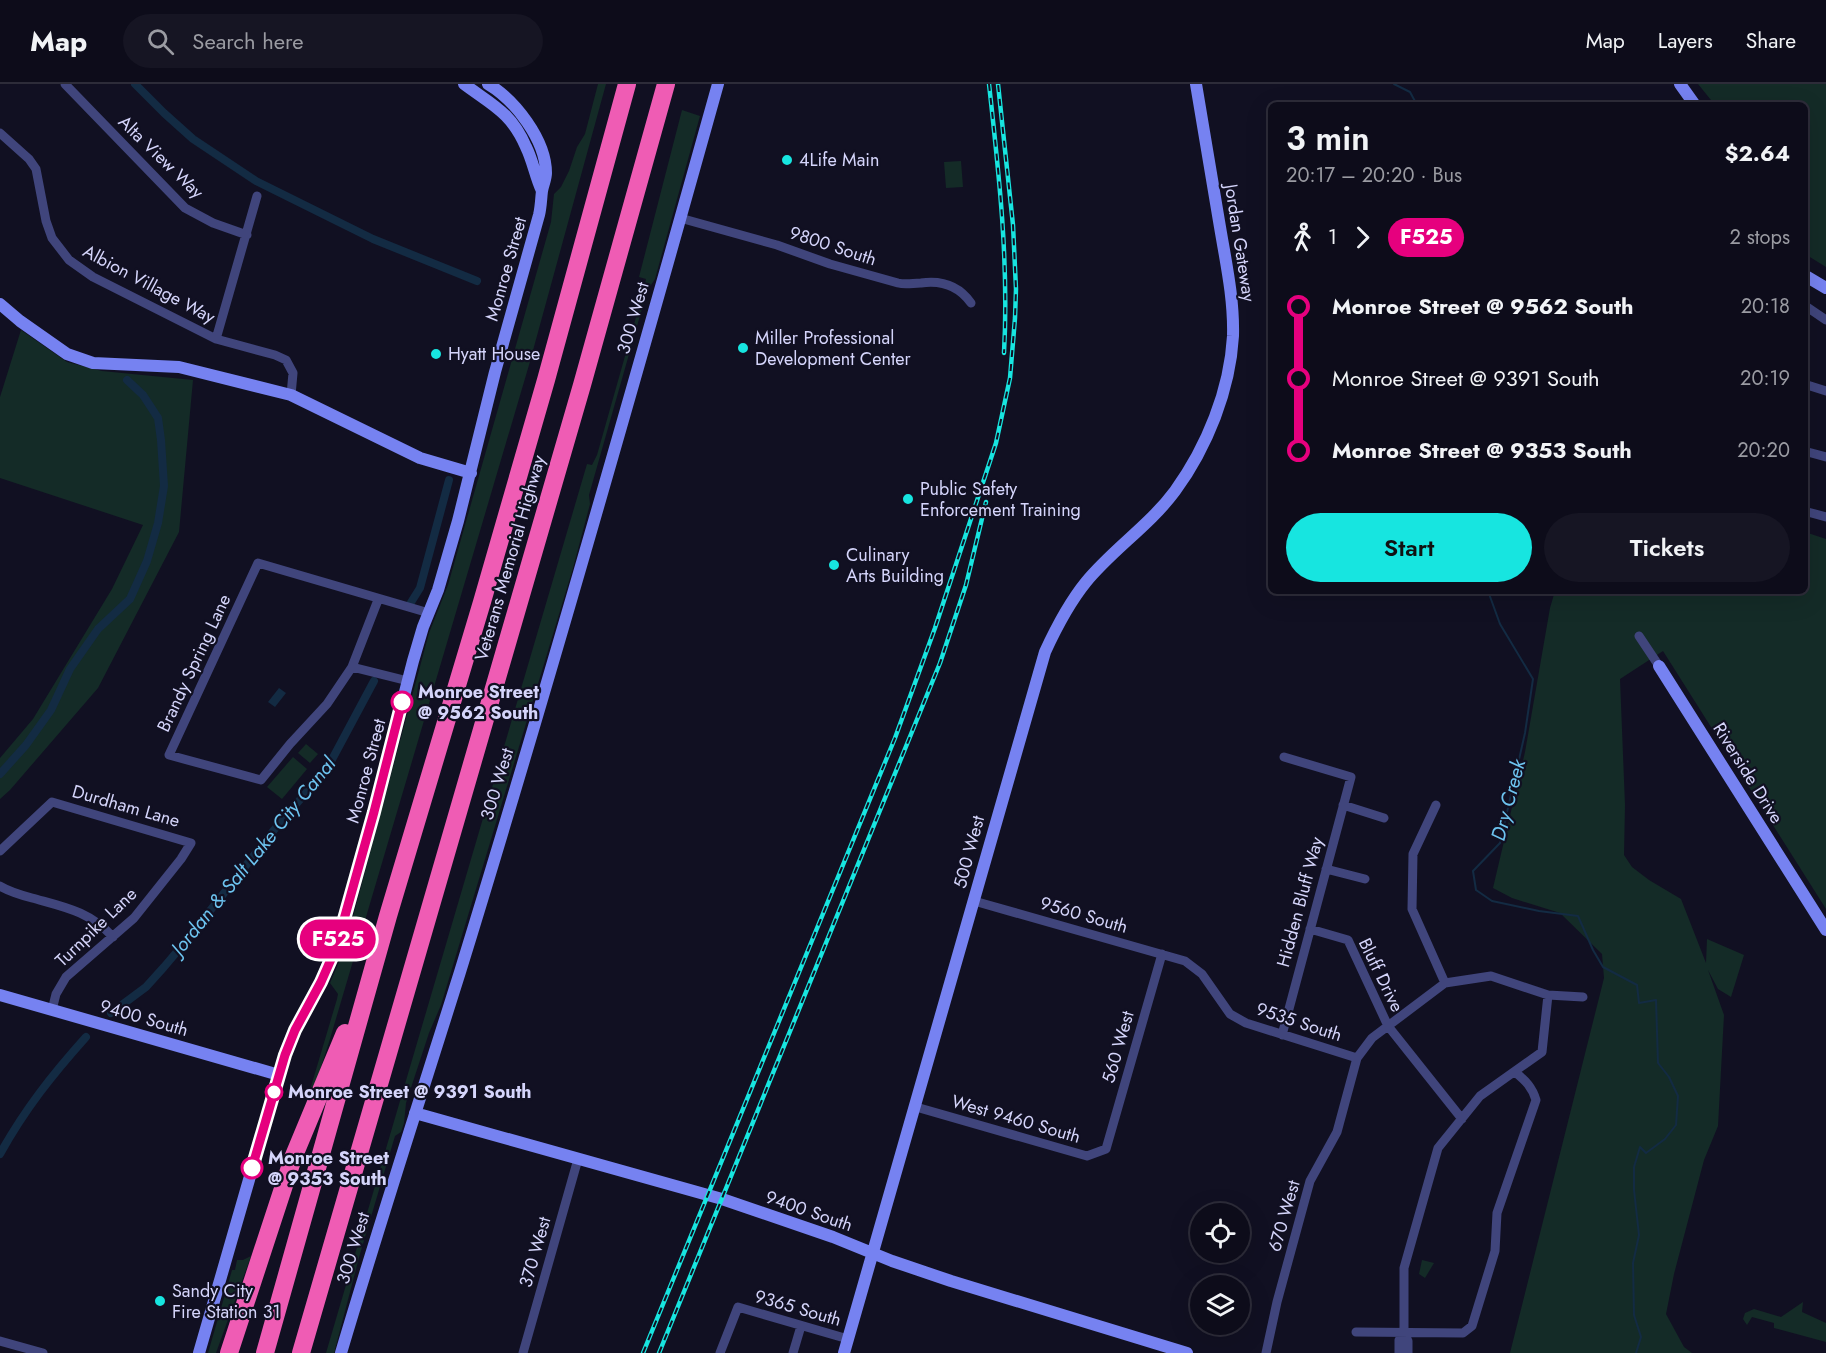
<!DOCTYPE html>
<meta charset="utf-8">
<style>
:root{--surface:#0d0c1a;--page:#161523;--text:#f1f3f6;--muted:#9a9ba2;--line:#2d2c39;--accent:#17e5e0}
body{margin:0;font-family:Jost,sans-serif;background:var(--page);color:var(--text);height:100vh;display:flex;flex-direction:column;font-size:22px;white-space:nowrap}
*{box-sizing:border-box;margin:0}
p{font-size:20px;color:var(--muted)}
.icon{flex:none;width:33px;height:33px;fill:none;stroke:currentColor;stroke-width:2;stroke-linecap:round;stroke-linejoin:round}
.map{position:relative;flex:1;overflow:hidden}
.sheet{position:absolute;left:1268px;top:18px;width:540px;height:492px;display:flex;flex-direction:column;background:var(--surface);border-radius:9px;box-shadow:0 6px 24px #0002,0 0 0 2px var(--line)}
.sheet>*{flex:none}
.badge{padding:0 12px;border-radius:20px;font-size:21px;line-height:39px}
.controls{position:absolute;left:1190px;top:1119px;display:grid;gap:12px}
.controls a{display:grid;place-items:center;width:60px;height:60px;border-radius:50%;background:var(--surface);box-shadow:0 6px 24px #0002,0 0 0 2px var(--line);font-size:30px}
.map>.badge{position:absolute;translate:-50% -50%;box-shadow:0 0 0 3px #fff}
.legs{display:flex;align-items:center;gap:9px;height:66px;padding:0 18px;font-size:20px}
.legs p{margin-inline-start:auto}
.headline{display:flex;align-items:center;justify-content:space-between;height:102px;padding:0 18px}
h1{font-size:33px;font-weight:600;line-height:45px}
.button{display:flex;gap:12px;margin-top:auto;padding:12px 18px}
.button a{flex:1;height:69px;border-radius:36px;background:var(--accent);color:#111;font-size:24px;font-weight:600;line-height:69px;text-align:center}
.button a+a{background:var(--page);color:var(--text)}
ul{padding:0 18px;list-style:none}
li{display:flex;align-items:center;gap:21px;height:72px;font-size:22px}
li i{display:grid;place-items:center;width:9px;height:100%;margin:0 8px;background:currentColor}
li i::after{content:'';width:15px;height:15px;margin:-8px;border:4px solid;border-radius:50%;background:var(--surface)}
li p{margin-inline-start:auto}
li:first-child i{background:linear-gradient(#0000 50%,currentColor 0)}
li:last-child i{background:linear-gradient(currentColor 50%,#0000 0)}
header{display:flex;align-items:center;gap:36px;box-sizing:border-box;height:84px;padding:0 30px;background:var(--surface);border-bottom:2px solid var(--line)}
header strong{font-size:28px}
nav{display:flex;gap:33px;margin-inline-start:auto;font-size:21px}
.search{width:420px;height:54px;background:var(--page);display:flex;align-items:center;gap:15px;box-sizing:border-box;padding:0 21px;border-radius:33px;color:var(--muted);font-size:22px}
.map>svg:first-child{display:block}
.green{fill:#142b27}
.water{fill:#132b43}
.lines{fill:none;stroke-linecap:round;stroke-linejoin:round}
.stream{stroke:#132b43;stroke-width:2}
.canal{stroke:#132b43;stroke-width:8}
.street{stroke:#40457c;stroke-width:9}
.secondary{stroke:#7682f1;stroke-width:12}
.highway{stroke:#ef5cb4;stroke-width:18}
.rail-casing{stroke:#17e5e0;stroke-width:4.5}
.rail{stroke:#111022;stroke-width:2;stroke-dasharray:7;stroke-linecap:butt}
.line-1-casing{stroke:#fff;stroke-width:14}
.line-1{stroke:#e6007e;stroke-width:9}
.poi-dot{fill:#17e5e0;stroke:#111022;stroke-width:2}
.stop-1-dot{fill:#fff;stroke:#e6007e;stroke-width:3}
.labels{text-anchor:middle;stroke-width:4.5;stroke-linejoin:round;paint-order:stroke}
.street-label{font-size:18px;fill:#d5d5fb;stroke:#111022}
.poi-label{font-size:18px;fill:#d5d5fb;stroke:#111022;text-anchor:start}
.stop-label{font-size:18px;font-weight:bold;fill:#d5d5fb;stroke:#111022;text-anchor:start}
.water-label{font-size:20px;font-style:italic;fill:#6dc4f0;stroke:#111022}
</style>
<header>
<strong>Map</strong>
<div class="search"><svg class="icon" aria-label="search" viewBox="0 0 24 24"><circle cx="10" cy="10" r="6"/><path d="M15 15l6 6"/></svg>Search here</div>
<nav><a>Map</a><a>Layers</a><a>Share</a></nav>
</header>
<div class="map">
<svg width="1826" height="1269" viewBox="0 0 1826 1269">
<rect width="100%" height="100%" fill="#111022"/>
<path class="green" d="M598 0H606L529 281 330 955 310 1017 307 1016 337 915 338 910 330 899 344 866 350 844 429 549 448 501 551 138 554 110 561 103 569 87 577 63 585 50Z
M1698 0H1826V183L1805 170 1804 21H1715Z
M682 26 700 32 655 195 647 207 589 411 590 420 573 484 441 921 429 949 406 1019 404 1039 401 1048 395 1052 360 1170 334 1269H326L587 380 592 381 597 371 644 205 646 195 639 193Z
M961 77 963 103 946 104 944 78Z
M21 246 67 278 102 287 193 296 179 448 98 604 10 706 0 715V674L33 635 112 505 143 441 0 394V313Z
M1805 448 1826 455V825L1663 567 1620 595 1625 721 1624 771 1632 783 1649 796 1681 815 1706 879 1707 855 1744 871 1731 913 1718 905 1708 886 1724 931 1718 1042 1704 1076 1674 1190 1666 1230 1684 1263 1692 1269H1510L1604 894 1602 870 1560 829 1512 814 1493 804 1525 668 1550 524 1555 507H1804Z
M306 660 318 670 310 679 298 669Z
M293 673 307 685 282 715 267 703Z
M251 1172 216 1269H208L232 1186H235L237 1176H243Z
M1422 1176 1434 1179 1425 1194 1419 1190Z
M1803 1218 1802 1228 1826 1239V1258L1774 1244V1239L1752 1233 1747 1241 1743 1235 1745 1229 1754 1225 1781 1233Z"/>
<path class="water" d="M279 604 286 609 275 623 268 618Z"/>
<g class="lines">
<path class="stream" d="M1394 0 1410 8 1417 21
M1488 507 1500 540 1533 595 1525 649 1500 759 1473 787 1476 806 1492 817 1539 827 1578 832 1593 866 1603 883 1637 901 1639 919 1656 916 1658 979 1669 993 1678 1012 1676 1041 1665 1055 1646 1069 1640 1063 1634 1083V1106L1639 1151 1633 1179 1634 1231 1641 1253 1636 1269"/>
<path class="canal" d="M135 0 164 29 193 55 256 97 373 155 477 197
M410 520 420 504 449 396
M0 690 26 661 51 626 70 585 98 545 130 515 147 477 158 439 164 402 161 356 158 334 143 311 127 296
M111 929 146 903 164 883 186 857 274 746 328 683 374 597
M0 1070C25 1025 52 991 86 953"/>
<path class="street" d="M65 0 185 124 213 139 247 151
M0 49 29 75 36 85 46 137 52 154 69 176 93 193 216 255 275 271 286 276 293 289 291 311
M680 134 777 161 830 180 898 199C906 201 913 199 921 199 942 196 959 202 971 219
M1804 221 1826 236
M216 255 257 112
M1804 300 1826 307
M1804 367 1826 373
M1804 427 1826 433
M378 516 352 583 327 620 290 660 261 696 169 671 258 479 429 529
M1639 552 1659 582
M352 583 408 597
M1343 721 1384 734
M1436 721 1413 770 1412 825 1445 899
M0 767 52 718 191 759 181 775 134 834 66 893 56 910 52 926
M1326 785 1365 795
M0 802C10 808 21 811 32 814 64 823 89 827 113 853
M974 817 1185 877 1202 890 1230 930 1246 939 1357 974
M1310 845 1348 856 1388 942 1462 1035
M1282 951 1351 693 1284 673
M916 1023 1087 1072 1106 1065 1162 870
M1356 1248 1463 1249 1472 1242 1495 1167 1497 1129 1536 1016C1532 1003 1526 997 1515 988
M0 1257 43 1269
M523 1269 578 1075
M720 1269 738 1223 848 1255
M793 1269 801 1242
M1266 1269 1277 1218 1310 1097 1337 1048 1357 974 1372 954 1445 899 1491 892 1548 911 1583 913
M1399 1269V1256L1404 1249
M1408 1269V1257L1404 1249V1184L1438 1064 1480 1012 1542 968 1548 911"/>
<path class="secondary" d="M464 0C492 21 511 28 526 63 533 77 535 92 542 107
M1680 0 1695 21
M1804 191 1826 204
M0 220 20 237 67 270 93 279 179 283 291 311 420 374 471 389
M1659 582 1826 846
M0 911 279 991
M415 1029 722 1115 833 1153 892 1177 951 1197 1187 1269
M199 1269 285 971 295 947 321 898 341 847 374 728 413 577 423 543 438 506 458 437 495 288 539 131C541 123 541 115 542 107 543 101 546 95 546 89 546 56 515 16 488 0
M341 1269C379 1141 420 1015 460 888 551 593 635 297 718 0
M844 1269 1045 568C1056 544 1069 519 1086 498 1113 465 1149 442 1175 407 1207 363 1230 306 1233 252 1234 215 1226 179 1220 143 1212 96 1204 48 1196 0"/>
<path class="highway" d="M229 1269 293 1074 345 949
M265 1269 388 832 482 518 546 296 627 0
M301 1269 582 301 666 0"/>
<defs>
<path id="rail" d="M989 0C999 90 1009 179 1004 269
M643 1269 895 654 935 544 996 359 1010 294 1015 234 1016 205 1013 141 998 0
M659 1269 940 579 966 501 986 418"/>
</defs>
<use href="#rail" class="rail-casing"/>
<use href="#rail" class="rail"/>
</g>
<g class="lines">
<defs>
<path id="line-1" d="M252 1084 285 971 295 946 321 898 336 864 374 728 402 618"/>
</defs>
<use href="#line-1" class="line-1-casing"/>
<use href="#line-1" class="line-1"/>
</g>
<g class="poi-dot">
<circle cx="787" cy="76" r="6"/>
<circle cx="743" cy="264" r="6"/>
<circle cx="436" cy="270" r="6"/>
<circle cx="908" cy="415" r="6"/>
<circle cx="834" cy="481" r="6"/>
<circle cx="160" cy="1217" r="6"/>
</g>
<g class="stop-1-dot">
<circle cx="402" cy="618" r="10"/>
<circle cx="274" cy="1008" r="8"/>
<circle cx="252" cy="1084" r="10"/>
</g>
<g class="labels">
<g class="street-label">
<text transform="translate(161 73) rotate(44)" y="6">Alta View Way</text>
<text transform="translate(1240 159) rotate(81)" y="6">Jordan Gateway</text>
<text transform="translate(833 162) rotate(18)" y="6">9800 South</text>
<text transform="translate(506 185) rotate(-74)" y="6">Monroe Street</text>
<text transform="translate(149 200) rotate(28)" y="6">Albion Village Way</text>
<text transform="translate(633 234) rotate(-74)" y="6">300 West</text>
<text transform="translate(510 474) rotate(-74)" y="6">Veterans Memorial Highway</text>
<text transform="translate(194 579) rotate(-65)" y="6">Brandy Spring Lane</text>
<text transform="translate(366 687) rotate(-75)" y="6">Monroe Street</text>
<text transform="translate(1748 689) rotate(58)" y="6">Riverside Drive</text>
<text transform="translate(497 700) rotate(-73)" y="6">300 West</text>
<text transform="translate(126 722) rotate(16)" y="6">Durdham Lane</text>
<text transform="translate(969 768) rotate(-75)" y="6">500 West</text>
<text transform="translate(1300 818) rotate(-75)" y="6">Hidden Bluff Way</text>
<text transform="translate(1084 831) rotate(16)" y="6">9560 South</text>
<text transform="translate(96 843) rotate(-44)" y="6">Turnpike Lane</text>
<text transform="translate(1381 891) rotate(64)" y="6">Bluff Drive</text>
<text transform="translate(144 934) rotate(16)" y="6">9400 South</text>
<text transform="translate(1299 938) rotate(18)" y="6">9535 South</text>
<text transform="translate(1118 963) rotate(-74)" y="6">560 West</text>
<text transform="translate(1016 1035) rotate(16)" y="6">West 9460 South</text>
<text transform="translate(809 1127) rotate(19)" y="6">9400 South</text>
<text transform="translate(1284 1132) rotate(-74)" y="6">670 West</text>
<text transform="translate(353 1164) rotate(-73)" y="6">300 West</text>
<text transform="translate(535 1168) rotate(-74)" y="6">370 West</text>
<text transform="translate(798 1224) rotate(16)" y="6">9365 South</text>
</g>
<g class="poi-label">
<text x="799" y="82">4Life Main</text>
<text x="755" y="260">Miller Professional<tspan x="755" dy="21">Development Center</tspan></text>
<text x="448" y="276">Hyatt House</text>
<text x="920" y="411">Public Safety<tspan x="920" dy="21">Enforcement Training</tspan></text>
<text x="846" y="477">Culinary<tspan x="846" dy="21">Arts Building</tspan></text>
<text x="172" y="1213">Sandy City<tspan x="172" dy="21">Fire Station 31</tspan></text>
</g>
<g class="stop-label">
<text x="418" y="614">Monroe Street<tspan x="418" dy="21">@ 9562 South</tspan></text>
<text x="288" y="1014">Monroe Street @ 9391 South</text>
<text x="268" y="1080">Monroe Street<tspan x="268" dy="21">@ 9353 South</tspan></text>
</g>
<g class="water-label">
<text transform="translate(1508 716) rotate(-75)" y="7">Dry Creek</text>
<text transform="translate(253 772) rotate(-51)" y="7">Jordan &amp; Salt Lake City Canal</text>
</g>
</g>
</svg>
<div class="controls">
<a><svg class="icon" aria-label="locate" viewBox="0 0 24 24"><circle cx="12" cy="12" r="6"/><path d="M12 2v4M12 18v4M2 12h4M18 12h4"/></svg></a>
<a><svg class="icon" aria-label="layers" viewBox="0 0 24 24"><path d="M12 4l9 5-9 5-9-5zM3 14l9 5 9-5"/></svg></a>
</div>
<b class="badge" style="left:338px;top:855px;background:#e6007e;color:#fff">F525</b>
<section class="sheet">
<div class="headline"><div><h1>3 min</h1><p>20:17 – 20:20 · Bus</p></div><b>$2.64</b></div>
<div class="legs"><svg class="icon" aria-label="walk" viewBox="0 0 24 24"><circle cx="13" cy="4" r="2"/><path d="M13 8l-2 6 4 7M11 14l-3 7M7 12l3-4h3l4 4"/></svg>1<svg class="icon" aria-label="forward" viewBox="0 0 24 24"><path d="M9 5l7 7-7 7"/></svg><b class="badge" style="background:#e6007e;color:#fff">F525</b><p>2 stops</p></div>
<ul>
<li><i style="color:#e6007e"></i><b>Monroe Street @ 9562 South</b><p>20:18</p></li>
<li><i style="color:#e6007e"></i><span>Monroe Street @ 9391 South</span><p>20:19</p></li>
<li><i style="color:#e6007e"></i><b>Monroe Street @ 9353 South</b><p>20:20</p></li>
</ul>
<div class="button"><a>Start</a><a>Tickets</a></div>
</section>
</div>
